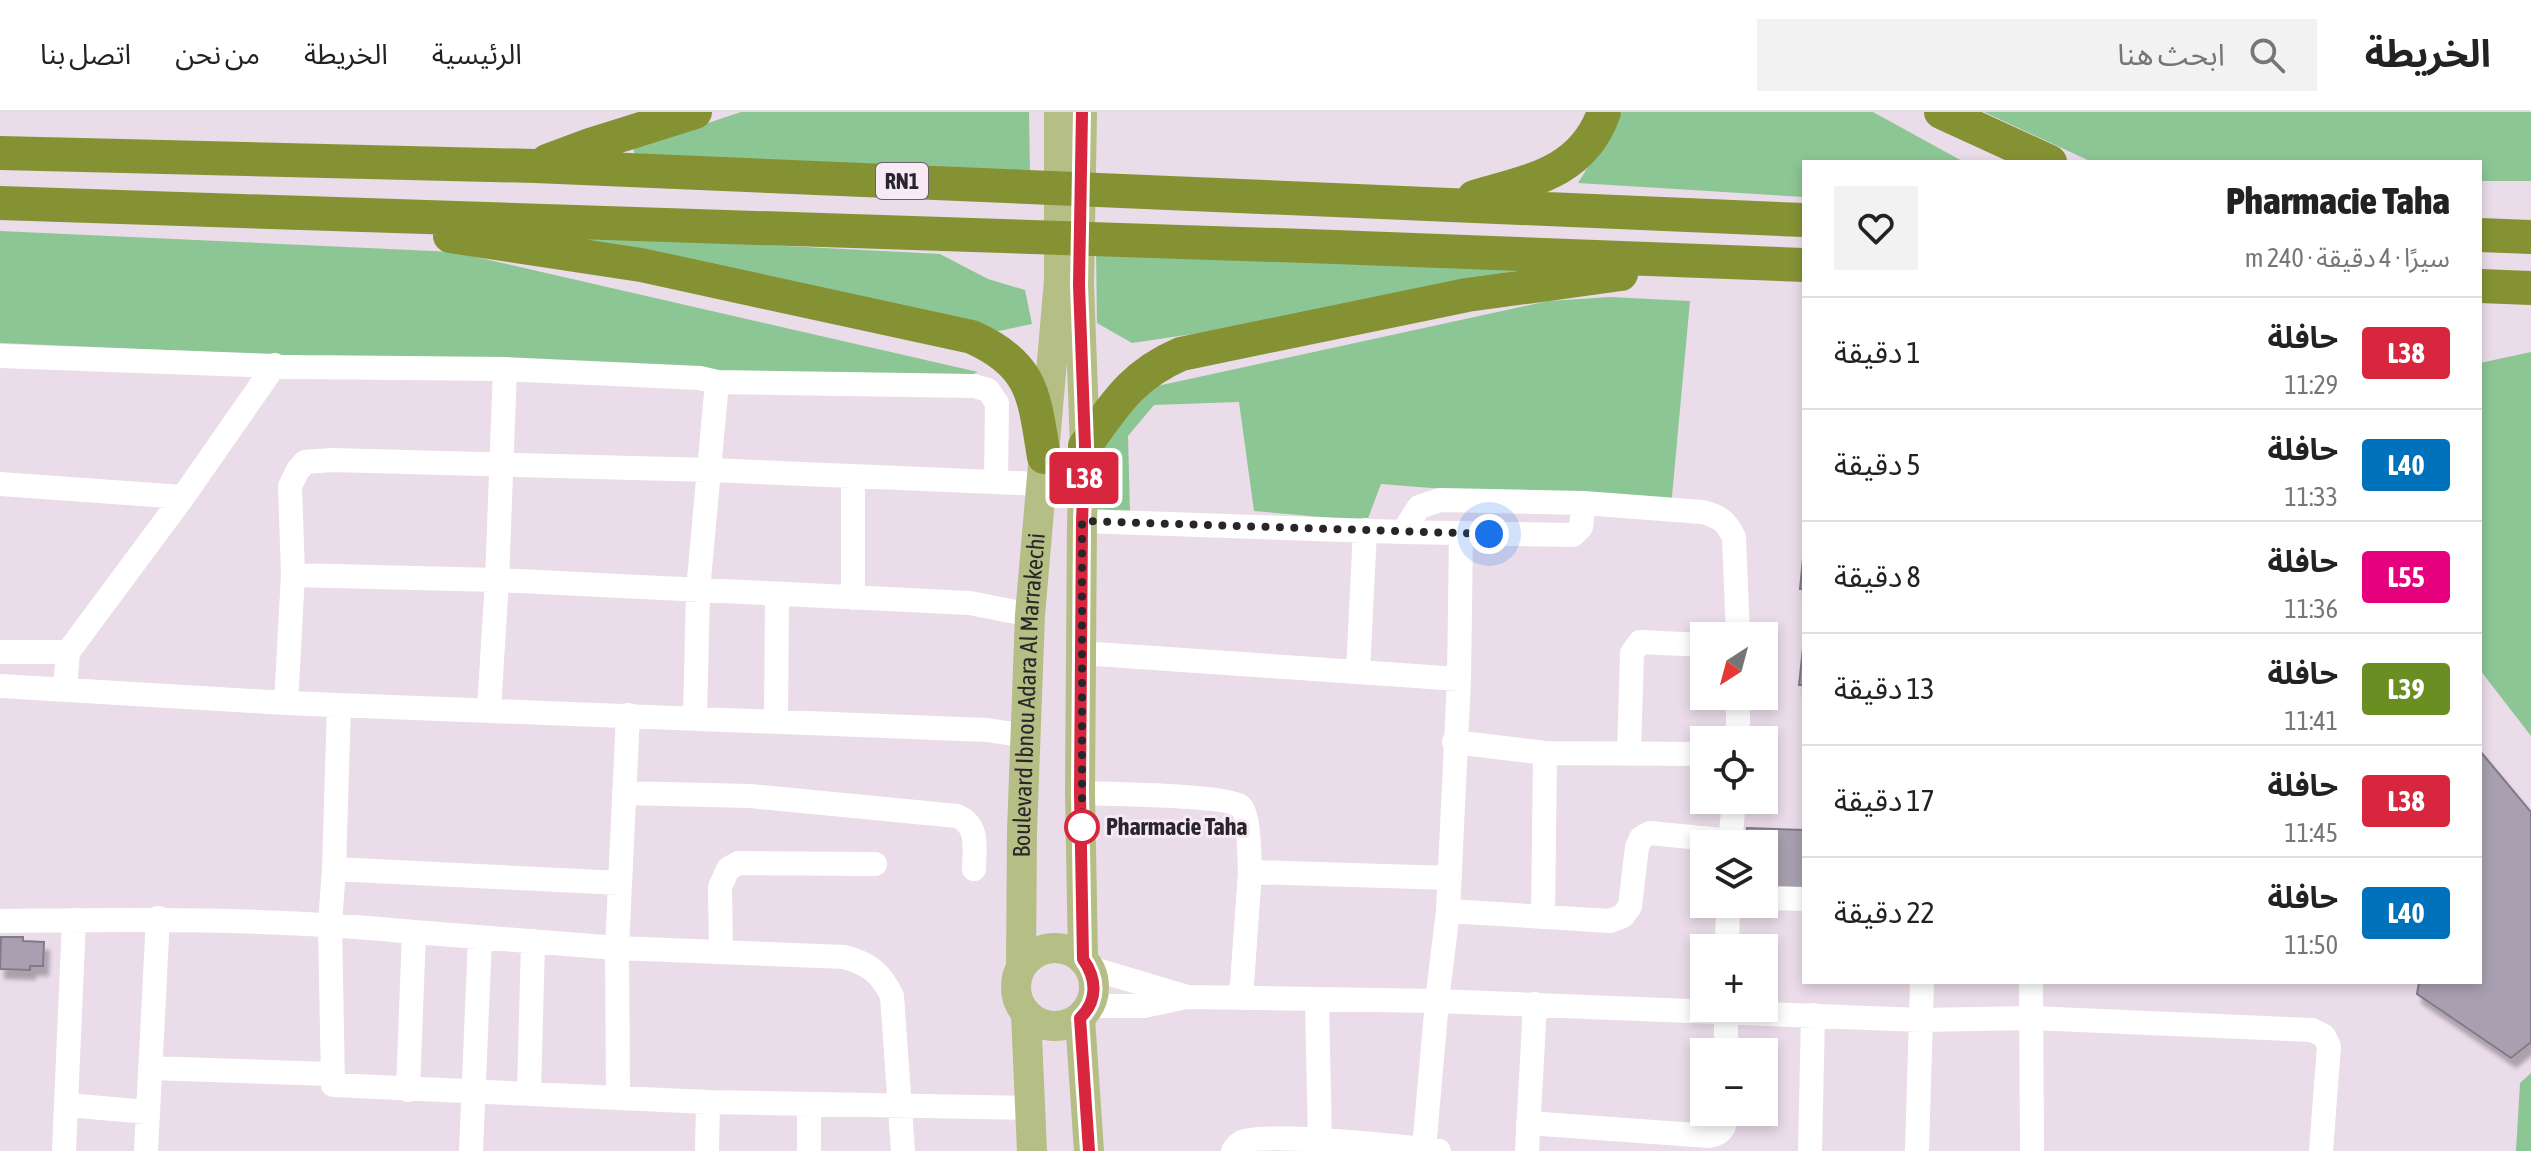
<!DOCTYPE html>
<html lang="ar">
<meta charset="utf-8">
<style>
:root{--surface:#fff;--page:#f2f2f2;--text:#222;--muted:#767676;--line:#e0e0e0}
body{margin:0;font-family:"Asap Condensed","Noto Sans Arabic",sans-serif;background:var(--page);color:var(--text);direction:rtl;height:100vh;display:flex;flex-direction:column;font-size:30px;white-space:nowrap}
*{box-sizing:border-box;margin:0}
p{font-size:26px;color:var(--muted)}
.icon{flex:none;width:44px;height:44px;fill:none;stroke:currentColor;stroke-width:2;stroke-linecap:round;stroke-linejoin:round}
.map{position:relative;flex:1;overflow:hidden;direction:ltr}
.sheet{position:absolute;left:1802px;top:48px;width:680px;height:824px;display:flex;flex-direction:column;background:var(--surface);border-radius:0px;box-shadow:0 4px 12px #0003;direction:rtl}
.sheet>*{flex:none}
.badge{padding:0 16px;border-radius:6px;font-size:28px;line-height:52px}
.needle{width:52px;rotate:216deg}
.controls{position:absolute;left:1690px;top:510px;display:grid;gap:16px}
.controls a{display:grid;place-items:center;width:88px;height:88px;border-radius:0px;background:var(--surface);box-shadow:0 4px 12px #0003;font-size:40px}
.you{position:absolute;width:40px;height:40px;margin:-20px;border:6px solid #fff;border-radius:50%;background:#1a73e8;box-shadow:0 0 0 12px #1a73e833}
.map>.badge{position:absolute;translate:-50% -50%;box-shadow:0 0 0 4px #fff}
.round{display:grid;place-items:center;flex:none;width:84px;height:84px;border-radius:0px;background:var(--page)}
.headline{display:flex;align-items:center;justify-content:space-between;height:136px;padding:0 32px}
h1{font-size:38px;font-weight:800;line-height:60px}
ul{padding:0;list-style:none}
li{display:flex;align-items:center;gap:24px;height:112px;padding:0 32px;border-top:2px solid var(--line)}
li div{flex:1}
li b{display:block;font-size:30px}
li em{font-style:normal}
li .badge{min-width:88px;font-weight:700;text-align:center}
header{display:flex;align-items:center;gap:48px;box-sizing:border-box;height:112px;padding:0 40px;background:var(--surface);border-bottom:2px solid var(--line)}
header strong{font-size:38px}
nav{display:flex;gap:44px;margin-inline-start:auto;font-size:28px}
.search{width:560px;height:72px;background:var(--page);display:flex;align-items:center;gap:20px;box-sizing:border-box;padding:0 28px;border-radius:0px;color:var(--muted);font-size:30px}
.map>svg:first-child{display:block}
.green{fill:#8dc695}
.building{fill:#a8a0b0;stroke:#827a89;stroke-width:2;filter:url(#shadow)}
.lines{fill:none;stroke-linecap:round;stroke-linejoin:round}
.minor{stroke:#fff;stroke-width:24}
.major{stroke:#b5be85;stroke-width:30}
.highway{stroke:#849234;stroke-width:34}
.line-casing{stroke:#fff;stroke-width:18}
.line{stroke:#d7263d;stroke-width:12}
.walk{stroke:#2a252a;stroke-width:8;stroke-dasharray:0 14.4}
.stop-dot{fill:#fff;stroke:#d7263d;stroke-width:4}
.labels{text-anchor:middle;stroke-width:6;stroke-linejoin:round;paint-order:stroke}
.shield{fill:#f7e9f6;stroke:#686067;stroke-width:2}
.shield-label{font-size:22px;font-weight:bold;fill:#2a252a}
.street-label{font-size:24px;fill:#2a252a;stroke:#f7e9f6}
.stop-label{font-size:24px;font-weight:bold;fill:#2a252a;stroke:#f7e9f6;text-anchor:start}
</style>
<header>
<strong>الخريطة</strong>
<div class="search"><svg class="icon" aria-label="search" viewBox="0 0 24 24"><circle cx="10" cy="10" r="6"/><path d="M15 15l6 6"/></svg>ابحث هنا</div>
<nav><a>الرئيسية</a><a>الخريطة</a><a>من نحن</a><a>اتصل بنا</a></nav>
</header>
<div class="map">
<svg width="2531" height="1039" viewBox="0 0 2531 1039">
<defs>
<filter id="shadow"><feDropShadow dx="5" dy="9" stdDeviation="2" flood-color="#0004"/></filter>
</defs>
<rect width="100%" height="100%" fill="#eadce9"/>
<path class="green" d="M741 0H1029L1030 62 636 47 633 36Z
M1622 0H1873L1964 50H1804V85L1578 71Z
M1984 0H2531V69H2480V50H2092Z
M0 119 454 140 978 260 953 271 0 231Z
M552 122 940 142 988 167 1025 178 1032 212 984 222Z
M1096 140 1520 158 1261 212 1132 231 1097 211Z
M1610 185 1690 189 1671 395 1381 372 1367 409 1254 399 1239 290 1154 293 1128 324 1130 400 1091 399 1092 356 1123 300 1148 276 1548 189Z
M2531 240V624L2480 558V251Z
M2531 961V1039H2516L2520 971Z"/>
<path class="building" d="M1804 436V477H1800Z
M1803 536H1804V573H1799Z
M2480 639 2531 700V930L2511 946 2417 882 2419 870H2480Z
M1747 716 1804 718V777H1764V732H1748Z
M1 825H23V829L44 830 43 854H30V858L0 857Z"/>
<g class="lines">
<path class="minor" d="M0 244 302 255 505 257 700 266 717 270 698 478 695 606
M717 270 974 274 988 278 997 291 996 370
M0 372 183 385
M1082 409 1403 420 1419 395 1440 388 1584 391 1702 400C1719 404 1726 409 1734 425L1738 524
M1403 420 1573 423 1581 415 1584 391
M293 463 290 374 298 358 305 350 332 348 710 358 1042 372
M853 486V364
M0 540H68
M1081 541 1459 567
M1358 560 1365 418
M0 574 286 591 987 618 1027 624
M65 578 68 540 183 385 275 253
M1738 584V628
M286 591 293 463 497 468 970 491 1030 503
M339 593 334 757 330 811 333 973 708 990 1029 996
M489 597 497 468 505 257
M776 609 777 482
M1454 630 1545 641 1704 642
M1629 641 1632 541 1640 530 1704 533
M624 681 750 684 957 704C980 714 974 736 974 757
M1080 681C1106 682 1226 683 1240 694 1250 702 1249 745 1250 760L1450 766
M1730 732 1734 688
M334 757 620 771
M1764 786 1804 787
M1448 799 1610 809 1623 804 1630 794 1637 735 1641 726 1650 721 1731 729
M1543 805 1545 641
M0 809C139 807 276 806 414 820
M1727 836 1728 792
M721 839 720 775 728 757 738 751 875 752
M1090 856 1184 884
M2031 870 2032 1039
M1241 886 1250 760
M1317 889 1320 1029
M1090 894H1144L1186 885 1437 889 1921 908 2030 906 2312 918 2324 924 2329 934 2321 1039
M1726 896V940
M150 956 332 962
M408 978 414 820 617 836 844 845C868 851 881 861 892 884L903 1039
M529 981 533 829
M618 984 617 836 628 603
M809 992V1039
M67 993 148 1000
M1528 1011 1709 1024C1723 1022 1726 1013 1727 1000
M1424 1037 1437 889 1448 799 1459 567 1461 422
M64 1039 74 808
M146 1039 158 806
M471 1039 480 826
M707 1039 708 990
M1233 1039C1235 1036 1238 1032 1242 1030 1261 1019 1409 1035 1439 1039
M1527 1039 1535 892
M1810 1039 1813 903
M1917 1039 1922 870"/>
<g class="major">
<path d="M1082 0 1079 173 1085 334 1082 409 1080 681 1083 847"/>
<circle cx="1055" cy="875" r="39"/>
<path id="s1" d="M1021 855 1022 719 1030 503 1059 168V0"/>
<path d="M1026 902 1032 1039"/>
<path d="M1080 906 1089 1039"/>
</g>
<path class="highway" d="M1941 0 2050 50
M0 41 535 54 1804 108
M547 49 590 33 695 0
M1474 85C1529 69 1583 61 1604 0
M0 91 1335 135 1804 153
M2480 123 2531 125
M450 124 641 153 972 225C1034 253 1034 284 1044 345
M2480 174 2531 176
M1085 334C1115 292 1132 263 1181 242L1467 183 1621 162"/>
</g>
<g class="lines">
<defs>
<path id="line" d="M1082 0 1079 173 1085 334 1082 409 1080 681 1083 847C1097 867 1098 889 1080 906L1089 1039"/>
</defs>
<use href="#line" class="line-casing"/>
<use href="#line" class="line"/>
<path class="walk" d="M1082 715V409L1489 422"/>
</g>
<circle class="stop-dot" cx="1082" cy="715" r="16"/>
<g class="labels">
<rect class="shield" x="876" y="51" width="52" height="36" rx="6"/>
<g class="shield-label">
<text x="902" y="77">RN1</text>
</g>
<g class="street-label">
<text dy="8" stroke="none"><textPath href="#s1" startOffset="272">Boulevard Ibnou Adara Al Marrakechi</textPath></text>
</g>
<g class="stop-label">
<text x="1106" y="723">Pharmacie Taha</text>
</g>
</g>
</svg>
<div class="controls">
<a><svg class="needle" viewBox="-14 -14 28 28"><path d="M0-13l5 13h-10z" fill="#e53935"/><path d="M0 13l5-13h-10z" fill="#767676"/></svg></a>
<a><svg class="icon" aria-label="locate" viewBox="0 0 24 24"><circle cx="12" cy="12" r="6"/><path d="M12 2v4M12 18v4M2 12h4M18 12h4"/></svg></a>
<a><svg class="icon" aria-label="layers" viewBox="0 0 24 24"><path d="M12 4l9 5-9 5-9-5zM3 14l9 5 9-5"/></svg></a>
<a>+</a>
<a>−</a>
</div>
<div class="you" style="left:1489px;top:422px"></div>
<b class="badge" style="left:1084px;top:366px;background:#d7263d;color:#fff">L38</b>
<section class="sheet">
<div class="headline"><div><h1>Pharmacie Taha</h1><p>سيرًا · 4 دقيقة · 240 m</p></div><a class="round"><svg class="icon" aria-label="heart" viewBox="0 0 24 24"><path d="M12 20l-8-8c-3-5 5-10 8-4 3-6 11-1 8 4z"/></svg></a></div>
<ul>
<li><span class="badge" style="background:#d7263d;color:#fff">L38</span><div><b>حافلة</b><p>11:29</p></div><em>1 دقيقة</em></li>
<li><span class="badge" style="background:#0072bc;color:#fff">L40</span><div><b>حافلة</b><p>11:33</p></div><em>5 دقيقة</em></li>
<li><span class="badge" style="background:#e6007e;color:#fff">L55</span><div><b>حافلة</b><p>11:36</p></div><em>8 دقيقة</em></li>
<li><span class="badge" style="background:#6b8e23;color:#fff">L39</span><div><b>حافلة</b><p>11:41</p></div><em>13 دقيقة</em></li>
<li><span class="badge" style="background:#d7263d;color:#fff">L38</span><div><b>حافلة</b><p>11:45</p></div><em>17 دقيقة</em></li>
<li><span class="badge" style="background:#0072bc;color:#fff">L40</span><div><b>حافلة</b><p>11:50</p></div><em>22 دقيقة</em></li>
</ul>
</section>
</div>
